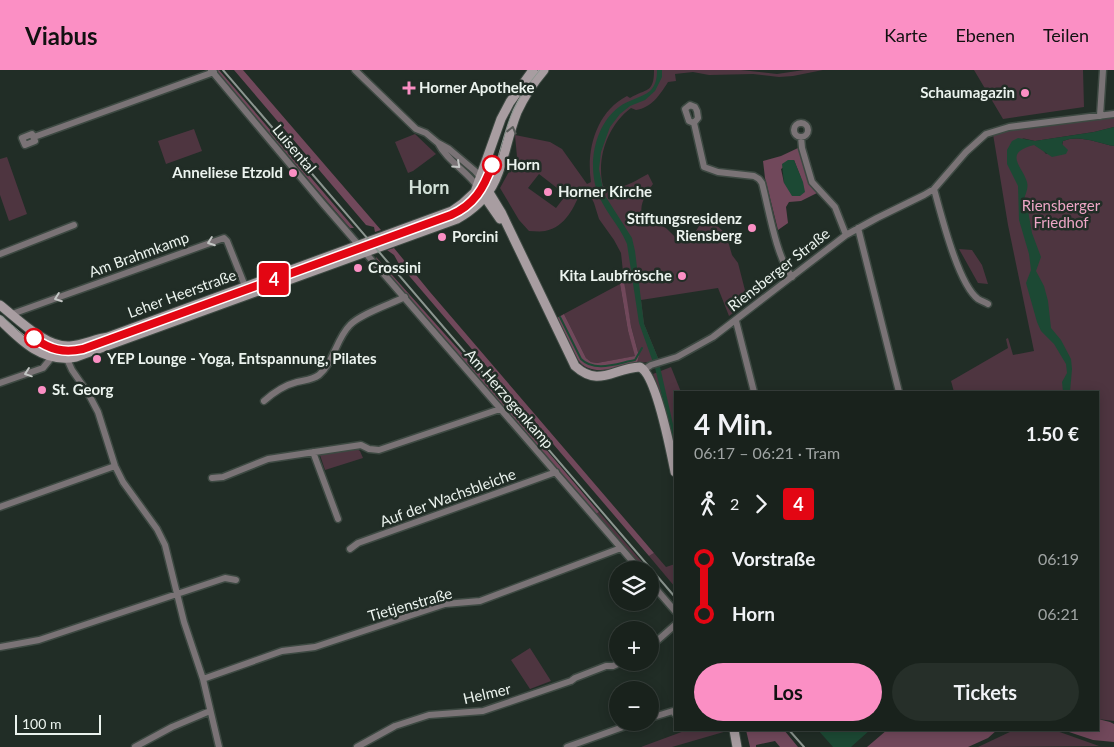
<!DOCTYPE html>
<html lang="de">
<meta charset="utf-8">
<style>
:root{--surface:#19221c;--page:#262f29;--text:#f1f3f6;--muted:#9fa4a3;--line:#373f3b;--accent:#fb8fc4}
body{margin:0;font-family:Lato,sans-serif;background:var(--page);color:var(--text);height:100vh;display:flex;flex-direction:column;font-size:19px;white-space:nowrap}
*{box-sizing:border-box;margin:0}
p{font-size:16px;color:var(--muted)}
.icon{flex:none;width:28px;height:28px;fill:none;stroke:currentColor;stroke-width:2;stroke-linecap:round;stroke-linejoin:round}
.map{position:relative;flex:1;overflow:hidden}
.drawer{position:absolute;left:674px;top:321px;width:425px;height:340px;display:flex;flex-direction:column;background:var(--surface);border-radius:0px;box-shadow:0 2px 12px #0003,0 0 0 1px var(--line)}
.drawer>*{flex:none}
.badge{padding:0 10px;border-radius:4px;font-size:18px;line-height:32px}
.buttons{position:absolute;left:609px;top:491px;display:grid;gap:10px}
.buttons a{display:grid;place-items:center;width:50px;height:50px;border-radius:50%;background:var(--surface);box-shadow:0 2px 12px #0003,0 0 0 1px var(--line);font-size:25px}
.scale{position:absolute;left:15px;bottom:12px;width:86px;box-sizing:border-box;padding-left:5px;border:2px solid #ebf3ee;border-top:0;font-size:14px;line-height:18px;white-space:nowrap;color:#ebf3ee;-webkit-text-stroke:4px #212d26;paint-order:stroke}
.map>.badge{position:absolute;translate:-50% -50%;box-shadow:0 0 0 2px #fff}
.legs{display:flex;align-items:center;gap:8px;height:55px;padding:0 20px;font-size:16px}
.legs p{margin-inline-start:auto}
.head{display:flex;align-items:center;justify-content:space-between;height:85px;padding:0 20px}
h1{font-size:28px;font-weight:700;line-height:38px}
.primary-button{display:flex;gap:10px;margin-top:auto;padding:10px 20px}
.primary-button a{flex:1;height:58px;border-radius:30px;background:var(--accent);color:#111;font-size:20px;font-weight:700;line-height:58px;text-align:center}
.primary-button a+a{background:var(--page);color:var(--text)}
ul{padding:0 20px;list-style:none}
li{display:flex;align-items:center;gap:18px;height:55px;font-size:19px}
li i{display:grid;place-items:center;width:8px;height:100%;margin:0 6px;background:currentColor}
li i::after{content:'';width:12px;height:12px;margin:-6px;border:4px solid;border-radius:50%;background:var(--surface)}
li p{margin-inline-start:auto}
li:first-child i{background:linear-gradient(#0000 50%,currentColor 0)}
li:last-child i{background:linear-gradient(currentColor 50%,#0000 0)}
header{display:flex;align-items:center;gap:30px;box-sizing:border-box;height:70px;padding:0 25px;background:var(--accent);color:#111}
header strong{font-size:24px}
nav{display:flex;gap:28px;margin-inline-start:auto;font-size:18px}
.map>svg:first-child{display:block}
.green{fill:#4e3540;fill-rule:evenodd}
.forest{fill:#71485b;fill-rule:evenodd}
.water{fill:#1c4934}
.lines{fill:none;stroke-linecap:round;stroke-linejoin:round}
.stream{stroke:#1c4934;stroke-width:2}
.street-casing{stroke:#3d4942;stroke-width:9}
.secondary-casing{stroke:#3d4942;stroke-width:11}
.street{stroke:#7a7376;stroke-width:6}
.secondary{stroke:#a89da1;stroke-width:9}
.tram{stroke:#8c9690;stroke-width:1}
.rail{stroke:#8c9690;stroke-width:2}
.oneway{stroke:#575a57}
.oneway2{stroke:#c3c6c4}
.line-1-casing{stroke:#fff;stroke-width:11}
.line-1{stroke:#e30613;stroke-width:8}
.poi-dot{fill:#fb8fc4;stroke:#212d26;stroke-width:2}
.stop-1-dot{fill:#fff;stroke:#e30613;stroke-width:2.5}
.labels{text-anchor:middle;stroke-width:5;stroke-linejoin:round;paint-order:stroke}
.poi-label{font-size:15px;font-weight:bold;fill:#ebf3ee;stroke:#212d26;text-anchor:start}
.street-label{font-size:15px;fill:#ebf3ee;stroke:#212d26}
.stop-label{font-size:15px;font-weight:bold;fill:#ebf3ee;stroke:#212d26;text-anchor:start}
.park-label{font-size:15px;fill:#eda6c6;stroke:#212d26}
.quarter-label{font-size:18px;font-weight:bold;fill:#d2e1d8;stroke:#212d26}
</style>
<header>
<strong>Viabus</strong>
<nav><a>Karte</a><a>Ebenen</a><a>Teilen</a></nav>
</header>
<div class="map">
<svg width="1114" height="677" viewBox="0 0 1114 677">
<rect width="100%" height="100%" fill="#212d26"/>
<path class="green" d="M654 0H741L777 4 804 0H823L793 6 779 7 753 4 709 5 693 2 675 4 676 11 668 12C660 25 651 38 636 40L631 38C608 55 596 88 603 116 617 124 636 110 648 104L653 114C646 124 633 142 649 152 654 155 660 154 664 157 670 160 673 167 680 170 692 168 695 164 701 152L712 151 726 164 732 185 738 193 748 232 729 246 718 218 641 230 644 254 658 288 650 292 637 293 639 286 631 256 626 230 621 183 614 170 599 149 594 133 586 117 582 119C574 137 566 157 545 161 540 162 534 161 529 161L519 150 500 118 517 87 515 65 550 72 562 79 587 114 591 112C586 80 596 42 627 26L630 28C646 18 654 24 654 0ZM539 104 566 125 556 138 528 118Z
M974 0H1083L1084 37 1003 49Z
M1114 48V57L1094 62 1035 71 1022 68 1042 79 1046 84 1062 76 1063 71C1079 64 1098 73 1114 76V651L1098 649V322H954L951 311 1008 278 1006 269 1008 268 1013 285 1034 281 1008 155 993 64 1000 61Z
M194 59 202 81 166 94 158 71Z
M415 64 436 84 413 101 408 103 395 72Z
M7 87 27 144 9 151 0 125V89Z
M959 179 972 180 982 195 988 214 978 213Z
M620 214 628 261 636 286 597 293 591 292 586 288 564 244Z
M671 297 681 322H675V385L658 317 653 304Z
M357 379 360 381 363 388 325 400 320 385Z
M599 442 649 500H642L595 445Z
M654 483 666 497 675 494V517L649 486Z
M530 578 551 611 530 619 511 590Z
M687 660 727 661 672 677H641Z
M1014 660H1054L1099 676 978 677Z"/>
<path class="forest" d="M214 0H219L354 158H350Z
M234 0H243L381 160 375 162 374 157 366 155Z
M798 78 807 108 817 123 801 131 789 132 786 137 788 153 778 160 765 108 763 91 781 86ZM794 90 801 108 784 113 781 99Z
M394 178 430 222 654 483 649 486 399 194 394 185 387 180Z
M376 187 510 337 599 442 595 445 377 193Z
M624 211 631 256 639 286 637 293C618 297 591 308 578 290L557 248 564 244 586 288 591 292 597 293 635 286 628 261 620 214Z
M1098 649 1110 652 1114 654V672L1093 670 1063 660H1098Z
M746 660H784L798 677H780L775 671 756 675V677H750Z
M887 660H997L988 668 968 677H867Z"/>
<path class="water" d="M657 0H662V7L655 21 645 30 630 36 620 44 610 57 601 82 599 99 604 124 632 168 635 181 644 254 658 288 675 363V379L655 298 639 253 627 174C619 154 602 139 596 118 588 90 596 54 619 37 628 30 641 28 650 21 656 15 657 8 657 0Z
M1114 57V76C1098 73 1079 64 1063 71L1062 74 1068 80 1066 84 1052 87 1034 75C1002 83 1023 97 1027 112 1029 120 1024 125 1024 132L1027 135 1032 163 1041 187 1036 201 1044 216 1048 231 1051 258 1061 270 1071 289 1072 299 1070 322H1063L1062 312 1067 303 1066 294 1054 274 1041 261 1037 252 1026 213 1031 200 1029 184 1019 150 1018 116 1007 94V80L1012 71 1018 68 1035 71 1094 62Z
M788 90H794L803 112 805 122 800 126H792L784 113 782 94Z
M818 660H870L851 677H833Z"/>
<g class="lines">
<path class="stream" d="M560 247 581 289C595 303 618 293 635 290L642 278"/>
<defs>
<path id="street" d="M211 0 324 135 640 500
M355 0 416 59 426 63 438 73 449 79 475 101 481 108
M1100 46 1103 0
M794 60a7 7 0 1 1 14 0a7 7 0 1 1-14 0Z
M694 53 698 48 697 41 695 37 690 35 685 39 689 51 694 53 704 97 718 102 754 106 759 109 762 113C769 140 776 186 792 207
M32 64 35 71 25 75 22 68Z
M34 67 214 2
M801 67 802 78 812 112 835 137 846 165
M438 73C447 91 466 100 478 117
M934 119C941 144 958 214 978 229 981 231 985 232 988 234
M858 158 899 322
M0 184 74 155
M12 244 224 168 227 171 245 216
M736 251 754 322
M645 299 651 295 677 287 713 267 846 165 877 148 924 125 934 119 966 82 986 64 1009 57 1114 44
M0 313 43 298 61 276 72 300 88 323 98 342 115 396 123 412 157 459 165 475 184 552 203 609 219 677
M264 331C273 323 285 315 297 312 305 310 312 310 319 305 334 292 336 269 350 255 360 244 391 234 405 227
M313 382 338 449
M212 408 223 407 268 389 361 375 369 379 379 380 500 339
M0 437 115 396
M350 479 358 473 556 402
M650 512 675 541
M0 577 39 570 225 508 236 510
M650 577 675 555
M203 609 282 581 315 577 445 534 480 531 621 478
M650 648 673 641 675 644
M135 677 172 657 210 641
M357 677 395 656 429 645 483 641 571 611 575 608 606 596H613L622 592
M567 677 637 652"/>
<path id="secondary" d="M487 119 501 142 575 296C599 318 613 298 640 297 656 305 671 382 675 402
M482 123 500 149
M0 235C18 249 46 278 70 276 83 275 95 269 108 267L452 141 462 134 475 122 501 49 510 32 533 0
M0 250C21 271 44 294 76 287L457 149C506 121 499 88 517 42 524 27 533 13 544 0
M734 660 737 677"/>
</defs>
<use href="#street" class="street-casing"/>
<use href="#secondary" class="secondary-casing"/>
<use href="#street" class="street"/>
<use href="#secondary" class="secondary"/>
<path class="tram" d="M0 245C21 262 43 286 72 284L450 149C497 126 494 89 511 46 518 29 528 14 540 0"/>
<path class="rail" d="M223 0 675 527
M789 660 804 677"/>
</g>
<defs><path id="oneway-chevron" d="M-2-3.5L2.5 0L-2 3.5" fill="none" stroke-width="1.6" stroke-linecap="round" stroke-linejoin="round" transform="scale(1.25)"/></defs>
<use class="oneway" href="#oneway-chevron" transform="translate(512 60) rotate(-76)"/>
<g class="oneway2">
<use href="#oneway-chevron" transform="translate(457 95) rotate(42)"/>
<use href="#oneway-chevron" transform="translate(211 172) rotate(160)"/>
<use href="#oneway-chevron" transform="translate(58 228) rotate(160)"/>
<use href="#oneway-chevron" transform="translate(28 303) rotate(161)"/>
</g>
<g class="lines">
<defs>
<path id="line-1" d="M34 268C50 280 64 283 83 279L451 145C474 135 484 118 492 95"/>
</defs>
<use href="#line-1" class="line-1-casing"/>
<use href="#line-1" class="line-1"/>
</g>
<g class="poi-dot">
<path d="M406.5 10.5h5v5h5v5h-5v5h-5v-5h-5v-5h5z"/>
<circle cx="1025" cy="23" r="5"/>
<circle cx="293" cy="103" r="5"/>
<circle cx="548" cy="122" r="5"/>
<circle cx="752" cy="158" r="5"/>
<circle cx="442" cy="167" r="5"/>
<circle cx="358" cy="198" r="5"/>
<circle cx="682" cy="206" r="5"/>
<circle cx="97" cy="289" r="5"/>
<circle cx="42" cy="320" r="5"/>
</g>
<g class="stop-1-dot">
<circle cx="492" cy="95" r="9"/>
<circle cx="34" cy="268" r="9"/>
</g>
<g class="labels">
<g class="poi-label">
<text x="419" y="23">Horner Apotheke</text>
<text x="1015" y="28" text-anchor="end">Schaumagazin</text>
<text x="283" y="108" text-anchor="end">Anneliese Etzold</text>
<text x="558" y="127">Horner Kirche</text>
<text x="742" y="154" text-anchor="end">Stiftungsresidenz<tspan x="742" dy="17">Riensberg</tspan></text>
<text x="452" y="172">Porcini</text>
<text x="368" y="203">Crossini</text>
<text x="672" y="211" text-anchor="end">Kita Laubfrösche</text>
<text x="107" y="294">YEP Lounge - Yoga, Entspannung, Pilates</text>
<text x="52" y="325">St. Georg</text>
</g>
<g class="street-label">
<text transform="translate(294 79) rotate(50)" y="5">Luisental</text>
<text transform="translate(139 185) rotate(-20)" y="5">Am Brahmkamp</text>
<text transform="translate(779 200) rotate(-38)" y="5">Riensberger Straße</text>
<text transform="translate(182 224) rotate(-20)" y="5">Leher Heerstraße</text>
<text transform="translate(509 329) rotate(49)" y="5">Am Herzogenkamp</text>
<text transform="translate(448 428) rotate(-20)" y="5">Auf der Wachsbleiche</text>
<text transform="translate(410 535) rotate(-16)" y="5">Tietjenstraße</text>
<text transform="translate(487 624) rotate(-13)" y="5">Helmer</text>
</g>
<g class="stop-label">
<text x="506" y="100">Horn</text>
</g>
<g class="park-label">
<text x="1061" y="141">Riensberger<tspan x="1061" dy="17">Friedhof</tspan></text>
</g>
<g class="quarter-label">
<text x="429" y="124">Horn</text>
</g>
</g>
</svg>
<div class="buttons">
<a><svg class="icon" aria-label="layers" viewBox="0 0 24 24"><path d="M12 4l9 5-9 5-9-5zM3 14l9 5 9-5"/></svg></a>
<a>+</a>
<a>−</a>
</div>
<div class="scale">100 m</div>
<b class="badge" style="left:274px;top:209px;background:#e30613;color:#fff">4</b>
<section class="drawer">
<div class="head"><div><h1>4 Min.</h1><p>06:17 – 06:21 · Tram</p></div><b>1.50 €</b></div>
<div class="legs"><svg class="icon" aria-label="walk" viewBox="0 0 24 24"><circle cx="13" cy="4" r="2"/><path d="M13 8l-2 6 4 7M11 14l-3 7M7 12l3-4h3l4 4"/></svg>2<svg class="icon" aria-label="forward" viewBox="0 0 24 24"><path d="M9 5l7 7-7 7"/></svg><b class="badge" style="background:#e30613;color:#fff">4</b></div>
<ul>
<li><i style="color:#e30613"></i><b>Vorstraße</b><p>06:19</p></li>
<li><i style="color:#e30613"></i><b>Horn</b><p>06:21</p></li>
</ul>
<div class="primary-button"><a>Los</a><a>Tickets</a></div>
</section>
</div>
